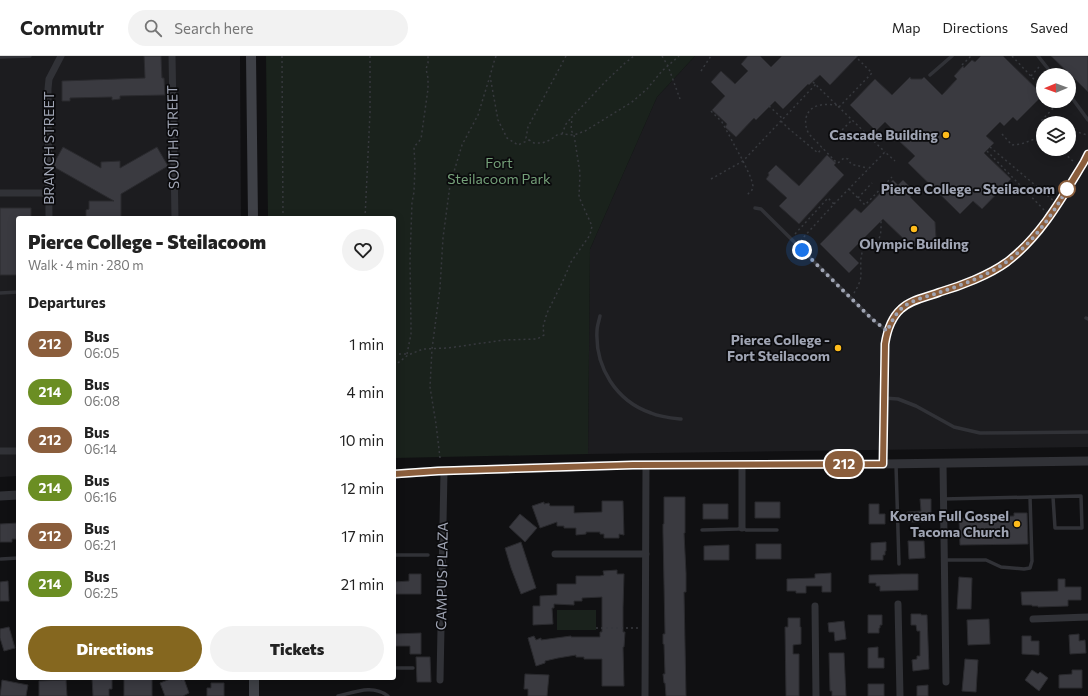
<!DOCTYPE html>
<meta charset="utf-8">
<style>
:root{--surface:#fff;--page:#f2f2f2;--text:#222;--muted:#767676;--line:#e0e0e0;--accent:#85671f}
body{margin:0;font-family:Commissioner,sans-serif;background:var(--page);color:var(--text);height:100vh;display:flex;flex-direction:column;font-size:15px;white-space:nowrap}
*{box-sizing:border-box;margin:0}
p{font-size:13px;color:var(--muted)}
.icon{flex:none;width:22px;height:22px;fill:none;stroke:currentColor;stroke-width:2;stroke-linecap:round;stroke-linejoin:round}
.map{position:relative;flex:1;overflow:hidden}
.details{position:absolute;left:16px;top:160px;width:380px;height:464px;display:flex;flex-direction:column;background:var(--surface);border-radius:4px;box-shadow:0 2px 10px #0003}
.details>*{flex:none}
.badge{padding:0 8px;border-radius:13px;font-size:14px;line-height:26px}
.needle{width:26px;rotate:269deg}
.buttons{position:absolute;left:1036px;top:12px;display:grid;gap:8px}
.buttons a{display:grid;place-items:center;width:40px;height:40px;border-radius:50%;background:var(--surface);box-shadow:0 2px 10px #0003;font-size:20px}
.you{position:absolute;width:20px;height:20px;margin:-10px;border:3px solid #fff;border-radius:50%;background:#1a73e8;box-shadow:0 0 0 6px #1a73e833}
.map>.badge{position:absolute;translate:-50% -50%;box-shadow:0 0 0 2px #fff}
h2{padding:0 12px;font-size:15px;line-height:36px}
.round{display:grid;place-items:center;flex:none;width:42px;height:42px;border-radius:21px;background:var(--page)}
.headline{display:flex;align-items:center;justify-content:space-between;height:68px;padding:0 12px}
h1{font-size:19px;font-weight:800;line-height:30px}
.cta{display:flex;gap:8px;margin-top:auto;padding:8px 12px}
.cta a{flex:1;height:46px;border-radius:24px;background:var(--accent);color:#fff;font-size:16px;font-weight:800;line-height:46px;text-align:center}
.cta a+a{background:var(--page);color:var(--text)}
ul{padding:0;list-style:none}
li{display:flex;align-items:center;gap:12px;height:48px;padding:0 12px}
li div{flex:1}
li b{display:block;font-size:15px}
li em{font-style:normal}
li .badge{min-width:44px;font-weight:700;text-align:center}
header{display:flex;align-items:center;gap:24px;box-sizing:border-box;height:56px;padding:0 20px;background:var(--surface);border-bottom:1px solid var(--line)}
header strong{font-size:19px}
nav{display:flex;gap:22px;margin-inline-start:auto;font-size:14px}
.search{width:280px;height:36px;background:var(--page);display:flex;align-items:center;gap:10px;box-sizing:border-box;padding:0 14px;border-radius:22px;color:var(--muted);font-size:15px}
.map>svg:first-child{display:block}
.built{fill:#1c1c1f;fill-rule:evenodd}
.green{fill:#1a221c}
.building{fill:#3a3a40;stroke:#2a2a2e}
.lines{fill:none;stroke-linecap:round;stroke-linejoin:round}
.path{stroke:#37393e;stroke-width:1.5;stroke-dasharray:2 3;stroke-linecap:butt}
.service{stroke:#313237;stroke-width:3.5}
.minor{stroke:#313237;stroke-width:7}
.tertiary{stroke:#313237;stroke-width:9}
.secondary{stroke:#3f4147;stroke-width:10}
.line-casing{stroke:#fff;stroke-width:9}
.line{stroke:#8b5e3c;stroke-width:6}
.walk{stroke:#a0a5b4;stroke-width:4;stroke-dasharray:0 7.2}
.poi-dot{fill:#ffbc1b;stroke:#0b0b0d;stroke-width:1.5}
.stop-dot{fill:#fff;stroke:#8b5e3c;stroke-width:2}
.labels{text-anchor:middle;stroke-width:3.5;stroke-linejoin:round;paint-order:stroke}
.poi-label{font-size:14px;font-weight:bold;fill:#a0a5b4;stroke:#0b0b0d;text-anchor:end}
.street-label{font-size:14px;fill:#a0a5b4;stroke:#0b0b0d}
.park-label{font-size:14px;fill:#75a179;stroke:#0b0b0d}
.stop-label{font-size:14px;font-weight:bold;fill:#a0a5b4;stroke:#0b0b0d;text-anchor:end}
</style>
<header>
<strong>Commutr</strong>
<div class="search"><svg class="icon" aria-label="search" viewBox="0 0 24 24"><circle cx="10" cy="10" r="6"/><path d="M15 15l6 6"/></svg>Search here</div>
<nav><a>Map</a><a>Directions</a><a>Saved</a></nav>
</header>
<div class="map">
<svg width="1088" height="640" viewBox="0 0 1088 640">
<rect width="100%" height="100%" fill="#101012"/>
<path class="built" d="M0 0H240L241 162H18V420L0 421Z
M695 0H1088V391L588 398 590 193 657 41ZM1043 19H1069V45H1043ZM1043 67H1069V93H1043Z"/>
<path class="green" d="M266 0H695L657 41 590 193 588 398 394 402V162H268Z
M557 554H596V574H557Z"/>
<path class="building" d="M144 0H161L162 22H164L165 39 120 40V43L112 44V41L70 42V45H62V25L145 22Z
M748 0H760L771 11 782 0H858L830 29 820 19 809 29 808 28 783 53 775 45 756 64 754 62 736 81 725 71 727 68 712 54 725 40 711 26 721 15 735 28 748 15 741 8Z
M981 0H1003L1043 39 1017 65 1013 61 1004 70 1000 66 986 80 994 87 984 97 1011 123 982 153 973 145 960 158 908 107 915 100 898 84 901 82 885 66 876 75 850 49 875 23 892 39 910 21 911 23H922L924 21 942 39 957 23 954 20 963 10 964 12 972 4 975 6Z
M1051 0H1088V36Z
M63 91 101 112V106L120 105V112L157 91 168 110 121 138V162H86V154L89 153V145H114L54 111V107Z
M827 99 836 107 834 109 844 119 799 168 779 150 787 142 766 123 769 119 768 117 776 109 799 130Z
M893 124 898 129 903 124 911 132 909 133 913 137 910 141 935 166 936 181 927 190H911L883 163 849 197 859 207 849 217 820 188 855 152 861 157Z
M0 152H31V162H18V219H0Z
M664 441H685V477H684L686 517V536H684L686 640H666L665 627H664L663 618H665L664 588H663V578H665L663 477V468H664Z
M920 443H931V466H907V456L921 455Z
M602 445H623L624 479 619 478V482H604V478H600V476H586V478L576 479V472H564V470H557V466L540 472 532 450 544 446V448L549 447 550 450H574V457L602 456Z
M755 446H780V462H755Z
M703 448H728V463H703Z
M869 448H879V458H885V468H869Z
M1014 457H1027L1028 488 960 489 959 462 1014 460Z
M520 458 537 472 525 486 509 471Z
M18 467V483H12V486H0V468Z
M908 485H924L925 502 909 503Z
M521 486 536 532 521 538 511 512 505 492Z
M886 486V495H885V499H883V504H871V487Z
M756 488H781V503H756Z
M729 489V504H704V490Z
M617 514V518H624L623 552V576H625L624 591H623L624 630H602V603H584V601H576V599L558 602 545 605V607L536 610 528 582 534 580 536 584 541 582V584L571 580V581H600V576H602V541L582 542V545H574V549L554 548V552H552L553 568 533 569V550H540V540L557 539V528H576V520H600L604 519 603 515Z
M831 517V536H822V530H806V537H796V535H787V523L815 522V518Z
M409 518H421V538H394V526L409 525Z
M901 518H918V534L880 535V530H876V527H869V519Z
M959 521 972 522 971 553H957Z
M1058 523H1065V531H1081V544H1068V550L1038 551V550H1032V549H1022L1021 536 1058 535Z
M8 525 9 545H0V526Z
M911 558H921V559H927L929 613 913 615 912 604 917 603V600H920V575H917L916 569H911Z
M868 559H882V569H880V572H879V577H868Z
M788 562H800V571H801V588L793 589V598H799V640H786L785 571H788Z
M989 563 990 588 968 589 967 564Z
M844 565 846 583 835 585 834 576H829L828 567Z
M9 571 15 592 4 595 0 582V573Z
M421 577V598H410V590H394V578Z
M1079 578V585L1085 584 1086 597 1070 598 1069 579Z
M1022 580H1031V585H1039V599L1022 598Z
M878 591V602H884V612H868V592Z
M829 597H844L846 640H832V635H830Z
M416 601H430L431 626H417Z
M965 603 978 604 976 636 962 635Z
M1032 614 1038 618 1040 616 1048 622 1039 635 1025 624Z
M1072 614H1082V632H1059V619L1072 618Z
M525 618 549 619 547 640H528V633H524Z
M92 622H112V633H109V640H93Z
M124 622H152V640H124Z
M173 622H180L181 624 184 623 189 637 183 640H165L160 627Z
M2 624 28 629 26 640H0Z
M66 624 67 640H39V625Z
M211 627H224V640H207V632H211Z
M868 628H884V640H868Z
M928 629V640H917V630Z"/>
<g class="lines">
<path class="path" d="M282 0 283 162
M496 0 494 6 490 20 498 64 507 82 518 89 529 84
M566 0 528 71 526 82 534 87H542L550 84 557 79 562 78 574 79 585 75 632 46 647 33 662 15 679 0
M662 0 668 10 680 43
M1012 0 1043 33
M962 9 971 0
M701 15 711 0
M1031 20 1039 11
M813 26 885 96
M1054 45 1057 48
M837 49C825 48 810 47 806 62 805 67 806 73 809 78L836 106 838 107 844 102 848 103 851 108C857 110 863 110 868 113
M769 50 783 63
M839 51 872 17 855 0
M711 55 722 66 743 105 751 122 753 130 752 134 747 139
M781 65 788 72 818 97 822 92
M1069 76H1077L1087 79
M562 78 566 68 571 62
M1002 78 1012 89 1021 88 1043 80
M1042 80V64L1060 45
M835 81 852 64
M990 91 1054 145
M1055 93 1063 96 1074 106
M987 95 1047 157
M711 123 743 105 816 28
M849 133 865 149 892 121
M858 142 872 127
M834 148 885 96 895 105
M365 162 370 57V0
M795 178 828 142 834 148 801 184
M854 237C857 232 861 225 861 219 861 212 860 204 862 197 864 191 869 191 874 188 882 183 881 173 881 165
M394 298H408
M407 298 411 278V269L410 205 412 146 414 136 415 110 414 91 421 83 428 33V22L426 13 428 7V0
M394 310 408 299 423 293 448 292 504 284 537 283 544 279 543 271 547 257 562 227 571 206 590 179 592 170 579 141 580 117 574 79 571 74 572 61 606 25 625 7 634 0
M440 402 436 368 430 331 432 293 440 232 443 182 450 129 462 89 478 59 490 20
M596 572H638"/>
<path class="service" d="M1038 0 1053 19
M0 1 30 0
M930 19 952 0
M1069 38 1088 64
M755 152 761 153 872 263 887 275
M0 237 18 236
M600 260C599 265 597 270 597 275 595 311 616 345 651 357 660 361 671 362 681 363
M1086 262 1088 263
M884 342 898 343 916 350 954 371 980 377 1088 376
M883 407 885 288C887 275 891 262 901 253 911 244 931 240 943 236 962 229 991 218 1007 206 1041 181 1062 142 1084 106L1088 97
M896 409 899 508
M943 443 1081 440 1082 472H1055L1053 441
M702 474 738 473 742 472 746 474H777
M394 499H428
M1 503 18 502
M944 504H986L1001 511 1024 513 1030 512 1032 505 1030 441
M394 612H413
M338 640C355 636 373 628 388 640"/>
<path class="minor" d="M172 0 175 162
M0 137H48
M49 162 48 33 49 23 61 0
M0 395H18
M943 407 946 626
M742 408V472
M555 498H646
M898 548 900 640
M815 550 816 640
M1033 563 1088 561
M440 624 444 415
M645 640 646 409"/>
<path class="tertiary" d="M394 418 438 415 633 409 883 408 1088 405
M0 440 18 439"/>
<path class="secondary" d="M251 0 253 162
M254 640V622"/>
</g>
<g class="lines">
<defs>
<path id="line" d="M394 418 438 415 633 409 883 408 885 288C887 275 891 262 901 253 911 243 928 241 940 236 961 230 989 219 1007 206 1041 180 1062 142 1084 106L1088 98"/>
</defs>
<use href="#line" class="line-casing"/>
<use href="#line" class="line"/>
<path class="walk" d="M802 194 872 263 887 275C891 267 895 258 902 252 911 244 926 241 938 237 956 231 975 224 992 215 1025 197 1049 165 1067 133"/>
</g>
<g class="poi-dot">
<circle cx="946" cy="79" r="4"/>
<circle cx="914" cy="173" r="4"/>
<circle cx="838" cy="292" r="4"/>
<circle cx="1017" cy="468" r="4"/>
</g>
<circle class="stop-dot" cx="1067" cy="133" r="8"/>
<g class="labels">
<g class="poi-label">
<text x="938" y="84">Cascade Building</text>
<text x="914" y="193" text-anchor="middle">Olympic Building</text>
<text x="830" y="289">Pierce College -<tspan x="830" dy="16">Fort Steilacoom</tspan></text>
<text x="1009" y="465">Korean Full Gospel<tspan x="1009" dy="16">Tacoma Church</tspan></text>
</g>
<g class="street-label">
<text transform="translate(173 81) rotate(-91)" y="5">SOUTH STREET</text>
<text transform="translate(49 92) rotate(-90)" y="5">BRANCH STREET</text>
<text transform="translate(442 520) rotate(-89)" y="5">CAMPUS PLAZA</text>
</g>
<g class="park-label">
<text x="499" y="112">Fort<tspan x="499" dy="16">Steilacoom Park</tspan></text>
</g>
<g class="stop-label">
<text x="1055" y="138">Pierce College - Steilacoom</text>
</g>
</g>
</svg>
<div class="buttons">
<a><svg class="needle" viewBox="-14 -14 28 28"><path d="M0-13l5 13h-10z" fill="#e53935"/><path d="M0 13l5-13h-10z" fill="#767676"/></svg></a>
<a><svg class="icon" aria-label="layers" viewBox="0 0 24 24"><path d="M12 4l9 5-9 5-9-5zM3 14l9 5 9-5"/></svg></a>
</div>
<div class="you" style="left:802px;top:194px"></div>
<b class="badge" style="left:844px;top:408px;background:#8b5e3c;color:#fff">212</b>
<section class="details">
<div class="headline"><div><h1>Pierce College - Steilacoom</h1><p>Walk · 4 min · 280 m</p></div><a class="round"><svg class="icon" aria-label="heart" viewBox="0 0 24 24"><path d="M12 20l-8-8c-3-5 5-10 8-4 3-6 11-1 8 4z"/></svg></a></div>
<h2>Departures</h2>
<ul>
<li><span class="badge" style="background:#8b5e3c;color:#fff">212</span><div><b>Bus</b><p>06:05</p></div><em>1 min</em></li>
<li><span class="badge" style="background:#6b8e23;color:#fff">214</span><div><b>Bus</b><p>06:08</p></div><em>4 min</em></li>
<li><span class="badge" style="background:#8b5e3c;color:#fff">212</span><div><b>Bus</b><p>06:14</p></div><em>10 min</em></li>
<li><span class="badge" style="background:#6b8e23;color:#fff">214</span><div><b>Bus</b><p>06:16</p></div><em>12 min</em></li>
<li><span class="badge" style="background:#8b5e3c;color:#fff">212</span><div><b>Bus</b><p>06:21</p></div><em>17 min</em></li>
<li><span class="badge" style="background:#6b8e23;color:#fff">214</span><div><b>Bus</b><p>06:25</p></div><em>21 min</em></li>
</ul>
<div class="cta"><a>Directions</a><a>Tickets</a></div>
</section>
</div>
